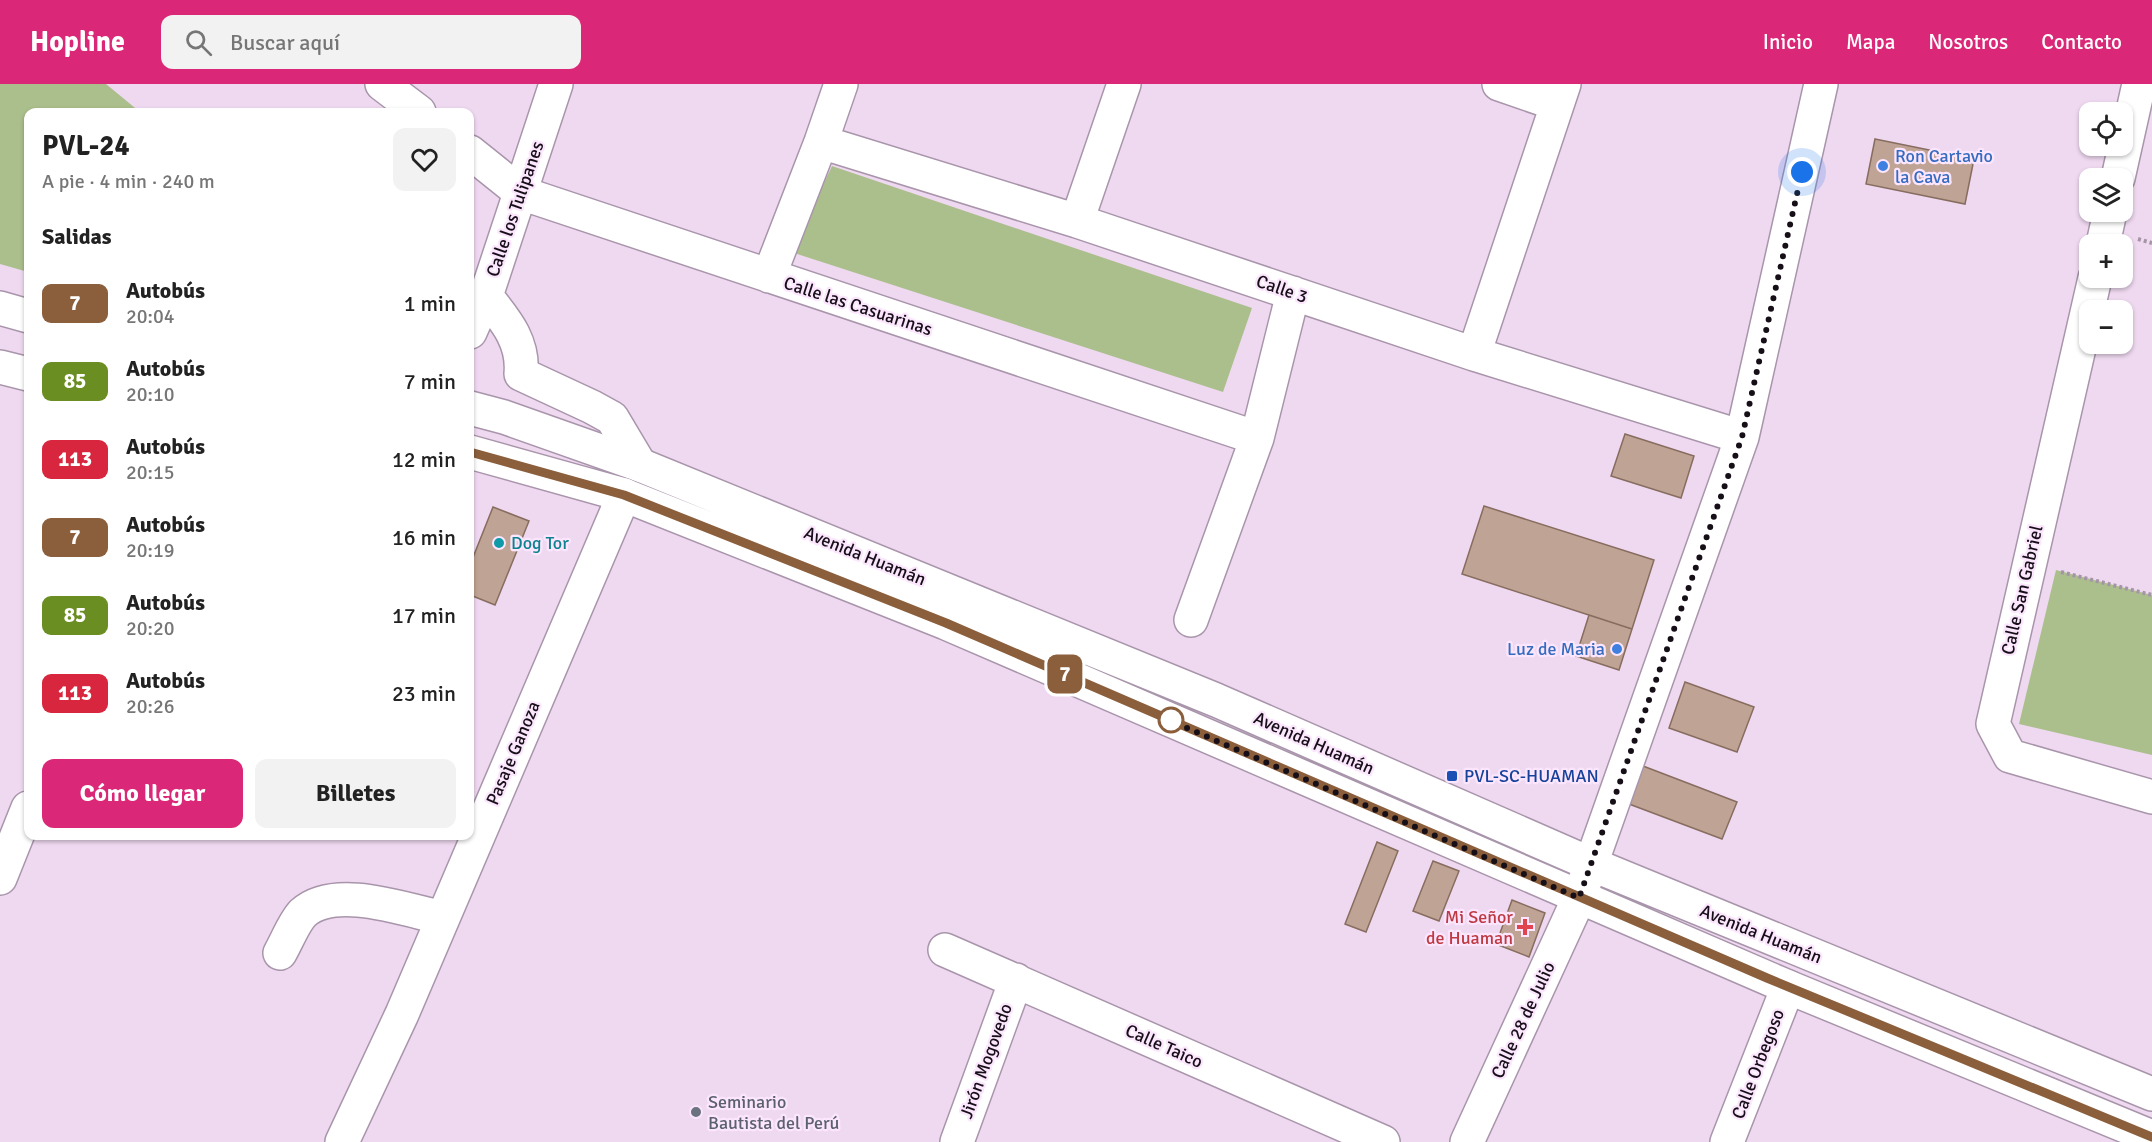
<!DOCTYPE html>
<html lang="es">
<meta charset="utf-8">
<style>
:root{--surface:#fff;--page:#f2f2f2;--text:#222;--muted:#767676;--accent:#db2777}
body{margin:0;font-family:Signika,sans-serif;background:var(--page);color:var(--text);height:100vh;display:flex;flex-direction:column;font-size:22px;white-space:nowrap}
*{box-sizing:border-box;margin:0}
p{font-size:20px;color:var(--muted)}
.icon{flex:none;width:33px;height:33px;fill:none;stroke:currentColor;stroke-width:2;stroke-linecap:round;stroke-linejoin:round}
.map{position:relative;flex:1;overflow:hidden}
.drawer{position:absolute;left:24px;top:24px;width:450px;height:732px;display:flex;flex-direction:column;background:var(--surface);border-radius:12px;box-shadow:0 2px 4px #0004}
.drawer>*{flex:none}
.badge{padding:0 12px;border-radius:9px;font-size:21px;line-height:39px}
.fabs{position:absolute;left:2079px;top:18px;display:grid;gap:12px}
.fabs a{display:grid;place-items:center;width:54px;height:54px;border-radius:12px;background:var(--surface);box-shadow:0 2px 4px #0004;font-size:30px}
.you{position:absolute;width:30px;height:30px;margin:-15px;border:4px solid #fff;border-radius:50%;background:#1a73e8;box-shadow:0 0 0 9px #1a73e833}
.map>.badge{position:absolute;translate:-50% -50%;box-shadow:0 0 0 3px #fff}
h2{padding:0 18px;font-size:22px;line-height:54px}
.round{display:grid;place-items:center;flex:none;width:63px;height:63px;border-radius:12px;background:var(--page)}
.head{display:flex;align-items:center;justify-content:space-between;height:102px;padding:0 18px}
h1{font-size:28px;font-weight:700;line-height:45px}
.action{display:flex;gap:12px;margin-top:auto;padding:12px 18px}
.action a{flex:1;height:69px;border-radius:12px;background:var(--accent);color:#fff;font-size:24px;font-weight:700;line-height:69px;text-align:center}
.action a+a{background:var(--page);color:var(--text)}
ul{padding:0;list-style:none}
li{display:flex;align-items:center;gap:18px;height:78px;padding:0 18px}
li div{flex:1}
li b{display:block;font-size:22px}
li em{font-style:normal}
li .badge{min-width:66px;font-weight:700;text-align:center}
header{display:flex;align-items:center;gap:36px;box-sizing:border-box;height:84px;padding:0 30px;background:var(--accent);color:#fff}
header strong{font-size:28px}
nav{display:flex;gap:33px;margin-inline-start:auto;font-size:21px}
.search{width:420px;height:54px;background:var(--page);display:flex;align-items:center;gap:15px;box-sizing:border-box;padding:0 21px;border-radius:12px;color:var(--muted);font-size:22px}
.map>svg:first-child{display:block}
.green{fill:#abbf8c}
.building{fill:#bfa394;stroke:#876d5f;stroke-width:1.5}
.lines{fill:none;stroke-linecap:round;stroke-linejoin:round}
.minor-casing{stroke:#a995ab;stroke-width:36}
.major-casing{stroke:#a995ab;stroke-width:36}
.path{stroke:#a594a6;stroke-width:4;stroke-dasharray:3 3;stroke-linecap:butt}
.minor{stroke:#fff;stroke-width:33}
.major{stroke:#fff;stroke-width:33}
.line-casing{stroke:#fff;stroke-width:14}
.line{stroke:#8b5e3c;stroke-width:9}
.walk{stroke:#160f17;stroke-width:6;stroke-dasharray:0 10.8}
.shop-dot{fill:#3f7fe0;stroke:#fce6fe;stroke-width:2}
.culture-dot{fill:#0f9aa8;stroke:#fce6fe;stroke-width:2}
.stop-dot{fill:#fff;stroke:#8b5e3c;stroke-width:3}
.transit-dot{fill:#1a4fb4;stroke:#fce6fe;stroke-width:2}
.health-dot{fill:#e0444e;stroke:#fce6fe;stroke-width:2}
.worship-dot{fill:#6b7280;stroke:#fce6fe;stroke-width:2}
.labels{text-anchor:middle;stroke-width:4.5;stroke-linejoin:round;paint-order:stroke}
.shop-label{font-size:18px;fill:#366cbe;stroke:#fce6fe;text-anchor:start}
.street-label{font-size:18px;fill:#160f17;stroke:#fce6fe}
.culture-label{font-size:18px;fill:#0d838f;stroke:#fce6fe;text-anchor:start}
.transit-label{font-size:18px;fill:#164399;stroke:#fce6fe;text-anchor:start}
.health-label{font-size:18px;fill:#be3a42;stroke:#fce6fe;text-anchor:end}
.worship-label{font-size:18px;fill:#5b616d;stroke:#fce6fe;text-anchor:start}
</style>
<header>
<strong>Hopline</strong>
<div class="search"><svg class="icon" aria-label="search" viewBox="0 0 24 24"><circle cx="10" cy="10" r="6"/><path d="M15 15l6 6"/></svg>Buscar aquí</div>
<nav><a>Inicio</a><a>Mapa</a><a>Nosotros</a><a>Contacto</a></nav>
</header>
<div class="map">
<svg width="2152" height="1058" viewBox="0 0 2152 1058">
<rect width="100%" height="100%" fill="#efd9f1"/>
<path class="green" d="M0 0H106L140 28H28V188L0 180Z
M832 82 1252 224 1223 308 791 168Z
M2056 486 2152 511V671L2019 640Z"/>
<path class="building" d="M1875 55 1974 75 1965 120 1866 100Z
M1625 350 1694 372 1681 414 1611 392Z
M1484 422 1654 476 1632 545 1462 490Z
M493 423 529 437 495 521 470 511V481Z
M1589 531 1632 545 1619 586 1576 572Z
M1685 598 1754 623 1737 668 1669 644Z
M1643 682 1737 718 1722 755 1629 720Z
M1377 758 1398 767 1366 848 1345 840Z
M1433 777 1459 787 1439 837 1413 827Z
M1512 816 1545 829 1529 873 1496 860Z"/>
<g class="lines">
<defs>
<path id="minor" d="M382 0 419 28
M1499 0 1557 20
M821 58 1077 137 1474 270 1742 353
M470 68 521 109 1257 354
M2118 94 2139 0
M1077 137 1124 0
M2103 160 2110 128
M769 192 821 58 841 0
M2095 194 1993 640 2010 672 2152 713
M486 212C505 236 524 257 521 290L592 323 612 334 640 381
M470 248 486 212 556 0
M1474 270 1564 0
M1191 536 1257 354 1293 209
M0 794 28 724
M945 866 1383 1058
M280 869C287 857 294 838 303 829 335 800 406 826 443 834
M342 1058 402 930 624 411
M957 1058 1016 896
M1467 1058 1579 814 1742 353 1821 0
M1727 1058 1788 903"/>
<path id="major" d="M0 224 28 232
M0 283 28 290
M470 324 504 333 640 381 1216 616 1591 780 2152 1010
M470 368 624 411 946 539 1788 903 2152 1053"/>
</defs>
<use href="#minor" class="minor-casing"/>
<use href="#major" class="major-casing"/>
<path class="path" d="M2138 155 2152 159
M2061 488 2152 511"/>
<use href="#minor" class="minor"/>
<use href="#major" class="major"/>
</g>
<g class="lines">
<defs>
<path id="line" d="M470 368 624 411 946 539 1767 894 2152 1053"/>
</defs>
<use href="#line" class="line-casing"/>
<use href="#line" class="line"/>
<path class="walk" d="M1171 636 1164 634 1579 814 1742 353 1802 88"/>
</g>
<g class="shop-dot">
<circle cx="1883" cy="82" r="6"/>
<circle cx="1617" cy="565" r="6"/>
</g>
<circle class="culture-dot" cx="499" cy="459" r="6"/>
<circle class="stop-dot" cx="1171" cy="636" r="12"/>
<rect class="transit-dot" x="1446" y="686" width="12" height="12" rx="3"/>
<path class="health-dot" d="M1522 834h6v6h6v6h-6v6h-6v-6h-6v-6h6z"/>
<circle class="worship-dot" cx="696" cy="1028" r="6"/>
<g class="labels">
<g class="shop-label">
<text x="1895" y="78">Ron Cartavio<tspan x="1895" dy="21">la Cava</tspan></text>
<text x="1605" y="571" text-anchor="end">Luz de Maria</text>
</g>
<g class="street-label">
<text transform="translate(515 125) rotate(-71)" y="6">Calle los Tulipanes</text>
<text transform="translate(1282 205) rotate(19)" y="6">Calle 3</text>
<text transform="translate(858 222) rotate(18)" y="6">Calle las Casuarinas</text>
<text transform="translate(865 472) rotate(22)" y="6">Avenida Huamán</text>
<text transform="translate(2022 506) rotate(-77)" y="6">Calle San Gabriel</text>
<text transform="translate(1314 659) rotate(24)" y="6">Avenida Huamán</text>
<text transform="translate(513 669) rotate(-67)" y="6">Pasaje Ganoza</text>
<text transform="translate(1761 850) rotate(22)" y="6">Avenida Huamán</text>
<text transform="translate(1523 936) rotate(-65)" y="6">Calle 28 de Julio</text>
<text transform="translate(1164 962) rotate(24)" y="6">Calle Taico</text>
<text transform="translate(986 977) rotate(-70)" y="6">Jirón Mogovedo</text>
<text transform="translate(1758 980) rotate(-69)" y="6">Calle Orbegoso</text>
</g>
<g class="culture-label">
<text x="511" y="465">Dog Tor</text>
</g>
<g class="transit-label">
<text x="1464" y="698">PVL-SC-HUAMAN</text>
</g>
<g class="health-label">
<text x="1513" y="839">Mi Señor<tspan x="1513" dy="21">de Huaman</tspan></text>
</g>
<g class="worship-label">
<text x="708" y="1024">Seminario<tspan x="708" dy="21">Bautista del Perú</tspan></text>
</g>
</g>
</svg>
<div class="fabs">
<a><svg class="icon" aria-label="locate" viewBox="0 0 24 24"><circle cx="12" cy="12" r="6"/><path d="M12 2v4M12 18v4M2 12h4M18 12h4"/></svg></a>
<a><svg class="icon" aria-label="layers" viewBox="0 0 24 24"><path d="M12 4l9 5-9 5-9-5zM3 14l9 5 9-5"/></svg></a>
<a>+</a>
<a>−</a>
</div>
<div class="you" style="left:1802px;top:88px"></div>
<b class="badge" style="left:1065px;top:590px;background:#8b5e3c;color:#fff">7</b>
<section class="drawer">
<div class="head"><div><h1>PVL-24</h1><p>A pie · 4 min · 240 m</p></div><a class="round"><svg class="icon" aria-label="heart" viewBox="0 0 24 24"><path d="M12 20l-8-8c-3-5 5-10 8-4 3-6 11-1 8 4z"/></svg></a></div>
<h2>Salidas</h2>
<ul>
<li><span class="badge" style="background:#8b5e3c;color:#fff">7</span><div><b>Autobús</b><p>20:04</p></div><em>1 min</em></li>
<li><span class="badge" style="background:#6b8e23;color:#fff">85</span><div><b>Autobús</b><p>20:10</p></div><em>7 min</em></li>
<li><span class="badge" style="background:#d7263d;color:#fff">113</span><div><b>Autobús</b><p>20:15</p></div><em>12 min</em></li>
<li><span class="badge" style="background:#8b5e3c;color:#fff">7</span><div><b>Autobús</b><p>20:19</p></div><em>16 min</em></li>
<li><span class="badge" style="background:#6b8e23;color:#fff">85</span><div><b>Autobús</b><p>20:20</p></div><em>17 min</em></li>
<li><span class="badge" style="background:#d7263d;color:#fff">113</span><div><b>Autobús</b><p>20:26</p></div><em>23 min</em></li>
</ul>
<div class="action"><a>Cómo llegar</a><a>Billetes</a></div>
</section>
</div>
